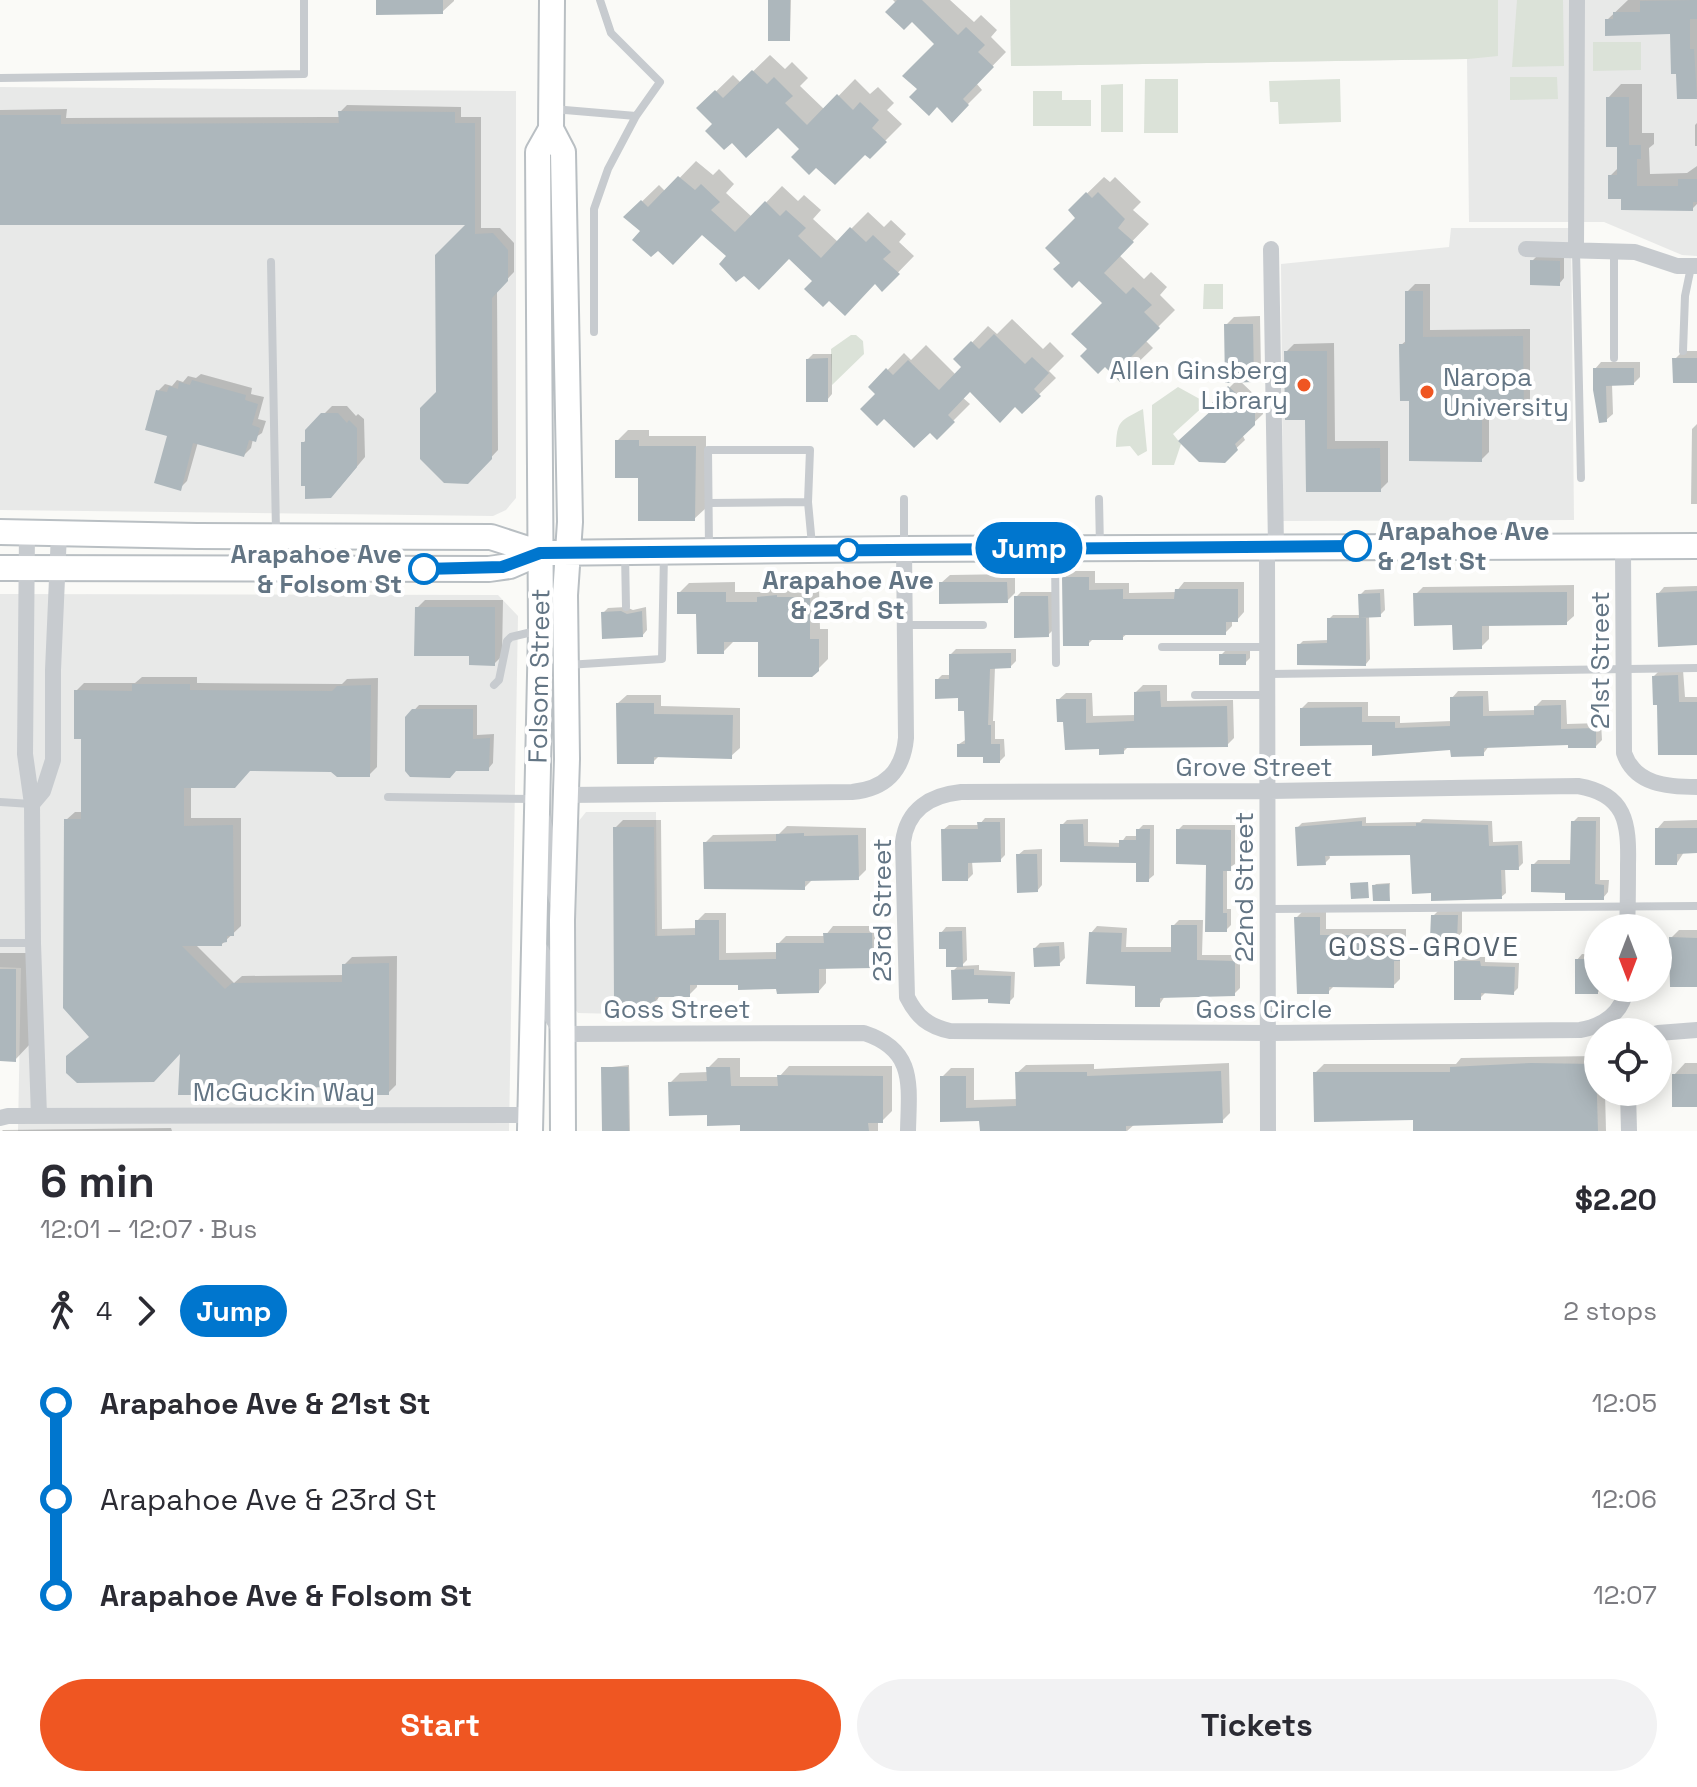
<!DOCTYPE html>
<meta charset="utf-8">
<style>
:root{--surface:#fff;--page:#f2f2f3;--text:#2b2b33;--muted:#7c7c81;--accent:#ef5622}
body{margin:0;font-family:"Space Grotesk",sans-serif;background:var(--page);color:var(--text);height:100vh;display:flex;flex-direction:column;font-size:30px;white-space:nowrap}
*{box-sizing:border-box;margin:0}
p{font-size:26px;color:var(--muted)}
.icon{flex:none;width:44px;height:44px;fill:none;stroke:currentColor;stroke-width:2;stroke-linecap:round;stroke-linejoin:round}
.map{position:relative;height:1131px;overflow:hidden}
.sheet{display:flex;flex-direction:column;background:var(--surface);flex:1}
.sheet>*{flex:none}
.badge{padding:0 16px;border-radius:26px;font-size:28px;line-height:52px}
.needle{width:52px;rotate:180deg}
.buttons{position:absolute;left:1584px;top:914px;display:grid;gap:16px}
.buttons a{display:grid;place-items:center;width:88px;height:88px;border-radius:50%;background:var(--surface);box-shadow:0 4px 20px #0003;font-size:40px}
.map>.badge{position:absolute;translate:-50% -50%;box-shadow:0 0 0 4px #fff}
.legs{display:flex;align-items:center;gap:12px;height:88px;padding:0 40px;font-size:26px}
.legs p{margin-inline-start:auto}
.headline{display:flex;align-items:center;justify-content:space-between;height:136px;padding:0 40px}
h1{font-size:44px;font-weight:700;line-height:60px}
.action{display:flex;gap:16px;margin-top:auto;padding:16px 40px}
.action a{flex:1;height:92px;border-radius:48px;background:var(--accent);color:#fff;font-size:32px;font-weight:700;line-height:92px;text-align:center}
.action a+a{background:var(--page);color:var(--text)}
ul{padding:0 40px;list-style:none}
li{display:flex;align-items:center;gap:28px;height:96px;font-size:30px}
li i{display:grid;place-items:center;width:12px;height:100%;margin:0 10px;background:currentColor}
li i::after{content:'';width:20px;height:20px;margin:-10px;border:6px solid;border-radius:50%;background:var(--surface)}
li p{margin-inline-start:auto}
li:first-child i{background:linear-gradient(#0000 50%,currentColor 0)}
li:last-child i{background:linear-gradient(currentColor 50%,#0000 0)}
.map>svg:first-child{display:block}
.built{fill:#e8e9e8}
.green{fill:#dbe2d8}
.shadow{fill:#0003}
.building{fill:#adb7bc}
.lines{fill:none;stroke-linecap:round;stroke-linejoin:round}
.secondary-casing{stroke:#b9bfc3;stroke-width:28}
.service{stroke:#c7cbcf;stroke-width:8}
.minor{stroke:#c7cbcf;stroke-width:16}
.secondary{stroke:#fff;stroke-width:24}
.line-1-casing{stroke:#fff;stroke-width:18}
.line-1{stroke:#0076ce;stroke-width:12}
.poi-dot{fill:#ef5622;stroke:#fff;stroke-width:3}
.stop-1-dot{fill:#fff;stroke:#0076ce;stroke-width:4}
.labels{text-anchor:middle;stroke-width:8;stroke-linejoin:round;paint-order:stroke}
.poi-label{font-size:26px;fill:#637584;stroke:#fff;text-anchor:end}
.stop-label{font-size:26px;font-weight:bold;fill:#637584;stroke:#fff;text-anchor:start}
.street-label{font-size:26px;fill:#637584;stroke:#fff}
.neighbourhood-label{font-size:28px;letter-spacing:2px;fill:#55636f;stroke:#fff}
</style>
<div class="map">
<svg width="1697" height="1131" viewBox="0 0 1697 1131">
<rect width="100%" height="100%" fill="#fafaf7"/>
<path class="built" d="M1010 0H1697V256L1682 255 1604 222H1469L1467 59 1011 66Z
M0 87 516 91V498L506 510 493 516 0 510Z
M1451 228H1571L1574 520 1283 521 1281 264 1449 247Z
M0 594 498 595 518 616 509 1131H18L21 968 0 967Z
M586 812H656L658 1015 578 1013 574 1008 578 822Z"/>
<path class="green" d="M1010 0H1498V56L1468 59 1011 66Z
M1517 0H1563L1564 66 1512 67Z
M1593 42H1641V70L1593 71Z
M1510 77H1557L1558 99 1510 100Z
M1145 79H1178V133H1144Z
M1340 79 1341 122 1279 124 1278 102H1270L1269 81Z
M1123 84V132H1101V85Z
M1033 91H1062V100H1091V126H1033Z
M1204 284H1223V309H1203Z
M851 335H856L863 341 864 354 832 385 831 349Z
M1178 387 1207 403 1173 434 1181 444 1174 465H1152V405Z
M1143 409 1147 451 1138 456 1130 446 1116 447C1117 420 1120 421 1143 409Z"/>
<path class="shadow" d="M378 0H454V1L442 12Z
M770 0H791L790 39Z
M893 0H950L974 22 981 15 997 30 991 37 1006 52 976 83 982 90 952 120 920 89 936 44Z
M1628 0H1697V97H1679L1672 32 1607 20Z
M770 55 785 69 792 62 808 78 800 86 825 110 855 79 870 94 878 87 894 103 887 110 902 124 870 156 865 152 802 149 778 125 714 124 699 108 733 75 741 83Z
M1621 84H1642V133H1654V144L1649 148 1650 174 1687 173 1697 166V204L1692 209 1623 197 1610 176 1619 167V145L1608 98Z
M347 105 461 107V117H481V228H500L514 243V272L497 290 498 450 468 482 438 392 470 223H0V110L67 109 66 118 327 117H341L340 112Z
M1697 123V146H1695V125Z
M696 161 713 175 719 169 734 184 726 193 752 217 782 186 798 201 804 195 821 210 813 219 838 242 868 212 884 227 891 220 906 234 899 242 914 256 882 289 875 282 814 280 789 257 728 256 702 232 643 231 626 217 659 185 666 192Z
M1104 177 1110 182 1115 177 1141 202 1133 210 1149 224 1119 255 1144 279 1151 272 1167 287 1160 295 1175 310 1145 340 1153 348 1120 380 1090 349 1105 303 1062 263 1078 218 1070 210Z
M1537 256 1564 257V278L1559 284 1532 261Z
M1415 284H1430V330L1530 329V404L1523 412H1489V452L1481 460 1411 399 1401 345 1407 340V292Z
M1260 316 1261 372 1253 380H1239L1262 402 1263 414 1242 434 1245 440 1224 460 1213 404 1236 381 1226 325 1234 317Z
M1012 319 1043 349 1050 342 1064 356 1049 371 1056 378 1022 411 1016 404 970 390 962 397 970 404 937 437 871 387 904 353 911 360 926 345 956 375 964 367 956 359 988 326 997 334Z
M1334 343 1335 441H1388V482L1380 490H1308L1307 418 1286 352 1294 344Z
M1683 351H1697V381L1675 359Z
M813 354H832V394L827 400 808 359Z
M1601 362H1640V377L1634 383 1612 384 1613 414 1606 420 1595 369Z
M201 374 252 388 251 394 264 397 258 419 266 421 262 433 253 439 251 448 244 455 198 442 187 481 180 488 158 391 165 384 172 386 177 380 183 382 188 376 196 378Z
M332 406H347L356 416 358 414 364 419 365 457 339 488 303 443 307 439V431Z
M1697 424V504H1691L1692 429Z
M628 430H649V436H706V508L694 519 640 476 617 441Z
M1072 571H1095V583H1129V593L1176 592 1184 582H1244V612L1237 620H1232V626L1225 633H1128L1122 638H1094L1088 644 1064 578Z
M1015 574V593L1007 601 941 583 950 575Z
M735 582V592H764L769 587 786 586V588L819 587 820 629H828V659L818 669 760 640 733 642 723 652 698 612 679 593 689 583Z
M1574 585V616L1566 623 1489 624V639L1481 647 1416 594 1423 587Z
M1697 586V643L1658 594 1664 587Z
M1384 589 1385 610 1380 615H1369L1370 659 1366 664 1299 645 1303 641 1329 640V619L1333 615H1361L1360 595 1365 590Z
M1021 592H1053V630L1048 635 1016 597Z
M425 600H503L502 656 494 664 471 654 417 608Z
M626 607 633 610 646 607 647 630 642 636 603 613 608 608Z
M956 649H1016V661L1011 666 995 667 993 721H995V739H1004L1005 756 1000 761 959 744 967 739 966 709 960 696 937 680 942 675H951V654Z
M1226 650H1250V658L1245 663 1221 655Z
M1660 670H1683L1685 697H1697V753L1659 703 1654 676Z
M142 677H197V683L342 684 347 679 378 678 377 767 369 775 332 770 250 769 191 786V818H241V926L222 944H195L234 983 242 976 344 975V965L352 957 397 956 396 1085 388 1093 344 1085 273 1086 265 1093 182 1049 91 1036 66 820 75 812H83V737L76 691 84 683H135Z
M1143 685H1167V701L1233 700 1234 738 1227 745 1129 746 1123 752 1101 747 1065 720 1058 700 1066 693H1092L1093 716 1136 715V692Z
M1458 691H1488L1489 711 1536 710V706L1542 700H1566L1567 724 1601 723 1602 740 1596 746 1570 742 1489 746 1483 754 1452 748 1374 743 1302 708 1308 702H1368V716H1400V723L1452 721V698Z
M627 695H661V706L740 708V748L731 756 660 755 653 762 618 703Z
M419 705H477V735L494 734 493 763 488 769 407 718Z
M1366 817V823L1420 822 1423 819 1492 821 1493 842 1522 841 1523 863 1518 868H1505L1506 893 1501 897 1433 891 1412 853 1329 854 1330 858 1325 863 1297 828 1302 823Z
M1578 817H1600V880H1609L1608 892 1603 898 1567 891 1533 865 1538 860H1572L1573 822Z
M985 818H1005V855L1000 860 972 861 973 874 968 879 943 830 949 825H979Z
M1088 819V842L1121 843 1126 836H1138V830L1143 825H1154V875L1148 880 1138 861 1062 860V825L1067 820Z
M623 820H661L662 929 697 928V921L705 913H726V953L778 952V944L786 936H825L833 926H879V959L872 966 826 967V983L819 991 740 983H697V987L689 995H661L655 1002 615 828Z
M1697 820V851L1684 852 1677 863 1657 829 1664 821Z
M1183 825H1235V864L1227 869V909H1231V925L1226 930 1208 863 1178 830Z
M787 826 866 828V870L858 878 812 880 804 888 705 843 713 835 779 834Z
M1042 849V885L1037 891 1018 855 1024 850Z
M1390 883 1389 899 1374 886 1376 884Z
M1462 910V932L1457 938 1433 916 1438 911Z
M1303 911H1326V929H1406V952L1400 958V979L1393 986 1335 985 1328 992 1296 918Z
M1179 920H1203L1202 955H1240V988L1234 994 1165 996 1159 1005 1091 933 1097 926 1127 928 1126 947H1173V926Z
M946 927H966L967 960 961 966 979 965V970L1015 972 1014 997 1009 1002 990 997 953 971 959 965 941 933Z
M1679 930H1697V985L1671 938Z
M1064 942 1065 958 1059 964 1035 948 1040 943Z
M0 953H32L31 1043 15 1060 0 1059Z
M1582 954 1598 955V988H1602L1598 992 1577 960Z
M1461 957H1485V962L1519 963 1518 988 1513 993H1485L1480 998 1456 962Z
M1598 1056V1092H1605L1606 1131H1415V1118L1315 1073 1324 1064H1456L1461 1058Z
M718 1058H740V1077H779L789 1066H892V1111L882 1121H878V1131H742V1123L709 1113 670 1083 680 1073 708 1072V1068Z
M1229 1063 1230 1113 1222 1121 1135 1124 1127 1131H982L981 1119 942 1120V1077L951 1068H974V1100L1018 1099 1017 1073 1026 1065 1094 1064V1069Z
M1685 1063H1697V1105L1674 1075Z
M629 1065 630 1131H604L603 1068Z
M171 1128 172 1131H2L3 1130Z"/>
<path class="building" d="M376 0H443V14L376 15Z
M768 0H790V41H768Z
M897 0H922L958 35 966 27 985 45 978 52 994 67 963 99 969 105 952 123 937 107 929 116 909 97 917 89 902 76 934 44 912 22 904 30 885 12Z
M1697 0V19H1690V49H1694L1697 99H1677L1676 74H1671L1670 34 1605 36V19H1613V12H1640V1Z
M752 70 767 84 774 77 793 96 785 103 807 125 837 94 853 110 860 102 879 120 872 128 887 142 870 159 865 155 835 185 816 168 809 175 791 157 799 149 778 128 746 158 732 143 724 150 705 131 712 124 696 108 715 90 723 98Z
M1606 97H1629V145H1641V159H1637V186H1678V179H1697V202H1693V211L1621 210V199H1608V175H1617V147H1606Z
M338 111 455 112V123H475V234L493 233 508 250V281L492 298V459L468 484 444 483 420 459V408L436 392 435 255 465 225H0V115H61V124L319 123H339Z
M678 176 695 190 701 184 720 202 711 210 735 232 765 201 780 216 786 210 806 228 798 236 821 258 850 227 866 242 873 235 891 252 883 259 900 274 882 292 875 284 845 316 829 301 823 307 804 289 812 281 789 259 759 290 744 276 736 282 719 264 726 256 702 235 673 265 658 251 651 257 632 240 640 231 623 217 641 200 648 207Z
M1086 192 1092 198 1098 192 1125 219 1118 228 1134 242 1104 273 1126 294 1133 287 1152 305 1144 312 1160 328 1130 358 1138 365 1120 382 1105 367 1098 374 1080 356 1087 349 1071 334 1102 303 1079 281 1072 288 1053 269 1060 263 1045 248 1075 218 1068 210Z
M1530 260 1560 261V286L1530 285Z
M1405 291H1423V337L1523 336 1524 414H1482V462L1409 461V401H1400L1399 344H1405Z
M1224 324H1253L1254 382 1225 383Z
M994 334 1025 364 1032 357 1049 373 1034 389 1041 396 1022 414 1015 407 1000 423 970 392 948 415 955 422 937 440 930 433 914 448 884 419 877 426 860 409 875 394 868 387 886 368 893 375 908 360 939 390 961 367 953 359 971 341 979 349Z
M1284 351H1327V449L1380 448 1381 492H1306L1305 420H1285Z
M828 358V402H806V359Z
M1672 358H1697V383H1673Z
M1593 368H1634V385L1606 386 1607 422 1599 423 1593 390Z
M192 380 246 395 245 400 258 404 252 425 260 428 256 442 249 440 244 457 193 443 181 491 154 483 167 436 145 430 156 390 167 392 169 386 178 389 179 382 190 385Z
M1228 386 1255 410V425L1235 444 1238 450 1225 463 1199 462 1178 441 1214 408 1211 404Z
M321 413H338L347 423 349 420 357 428V467L331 498 305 499V486H301V442H305V430Z
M615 440H639V446H696L695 521H638V478H615Z
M1062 577H1089V590L1123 589V599H1174L1175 589H1238V622H1226V635H1123V640H1089V646H1063Z
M939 582H1007L1008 603 939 604Z
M1697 591V645L1658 647 1656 593Z
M677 592H726V602H757V597L777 595V597H810V639H819V671L812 677H758V642H724V654H697L696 614H677Z
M1567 592V625L1482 626V649L1453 650 1452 625 1414 626 1413 593Z
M1380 593 1381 617 1359 618 1358 594Z
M1014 596H1048L1049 637 1014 638Z
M415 607H495V666L469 665V656H414Z
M621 611 627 614 642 611 643 637 602 639 601 612Z
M1327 618H1366V666L1297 665V644L1327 643Z
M1011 653V668L990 669 988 725H991V744H1000V763H983V757H957V744H965L964 711H958V698L935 699V679H949V654Z
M1219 654H1246V665H1219Z
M1678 675 1679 702H1697V755H1658L1657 705H1653L1652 676Z
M132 684H190V690L332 691 337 686 371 685 370 777H337L331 772 250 771 235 788H184V826L233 825 234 936H227V942L222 943V946H182L225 989 232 983 342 982V964L389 963V1095H342V1087L267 1088 266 1095H178L180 1054 154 1082 77 1083 66 1073V1056L89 1037 63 1008 64 819H81V739H74V690L132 691Z
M1160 691 1161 707 1227 706 1228 747 1124 748V754L1099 755V749L1065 750 1063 722H1057L1056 699H1086V723L1134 721V692Z
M1483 696V716L1534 715V706L1561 705V729L1596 728V748H1568V745L1484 748V756L1451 757 1450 750 1372 756V745L1300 746V708L1362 707V722H1395V728L1450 726V697Z
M616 703H654V714L733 715 732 759 654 757V764H617Z
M412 709H473V739L490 738 489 771H456L450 778 410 777 405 771V717Z
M1362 821V826H1416V823L1488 825 1489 846 1518 845 1519 870H1501L1502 899 1431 901V893L1412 894 1410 855 1325 856 1326 865 1297 866 1295 827Z
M1571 821H1596L1595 884 1604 885V900H1565V893L1531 892V864H1570Z
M977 822H1000L1001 862 968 863V881H942L941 829H978Z
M1060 824H1083L1084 846 1119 847V840H1136V829H1150L1149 882H1136V863L1060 862Z
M613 827H654L655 936 695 935V920H719V960L776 959V943H824L823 933H872L873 968 819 969V993L777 994 776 989 738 990V985H690V997H655V1004H614Z
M1655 828H1697V853L1677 854V865H1655Z
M1176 829 1231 830V871H1223V913H1227V932H1205L1206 865 1176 864Z
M804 833V836L858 835 859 880 805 881V890L704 889 703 842 776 841V834Z
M1016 854H1037L1038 892 1017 893Z
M1368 882 1369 898 1351 899 1350 883Z
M1389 884 1390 901H1373L1372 885Z
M1431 915H1458L1457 940 1430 939Z
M1294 917H1320V935H1400V961H1394V988L1329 987V994H1297Z
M1171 925H1197V960L1235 961V996L1160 998V1007H1135V986L1086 984 1089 932 1122 933 1121 952H1171Z
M962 931 963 967H946V949H939V932Z
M1669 937 1697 938V987H1670Z
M1059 946 1060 966 1034 967 1033 948Z
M1575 959H1598V994H1575Z
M1454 961H1480L1481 966 1515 967 1514 995 1481 993V1000H1454Z
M0 969H16V1062L0 1061Z
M974 969V975L1011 976 1010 1004 988 1003V999L952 1000 951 970Z
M1531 1063 1596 1064 1598 1131H1413V1120L1314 1122 1313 1072H1450V1067Z
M601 1067H628L629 1131H602Z
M706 1067H730L731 1086H778L777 1075 883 1076V1123H868L869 1131H740V1125L707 1126V1115L669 1116 668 1082 707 1081Z
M1221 1071 1223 1123 1126 1126V1131H980L979 1121 940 1122V1076H966V1108L1016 1106 1015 1072H1087V1076Z
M1672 1074H1697V1107H1672Z"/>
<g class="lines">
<defs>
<path id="secondary" d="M552 0 551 129 563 152 570 522 565 595 567 759 562 920 563 1131
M0 532 197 536 491 537 540 553 904 549 1697 546
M0 568 489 569 510 566 540 553
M530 1131 541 630 538 152 551 129"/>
</defs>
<use href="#secondary" class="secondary-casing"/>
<path class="service" d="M0 78 304 74V0
M553 109 636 116
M1576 250 1581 478
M1614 252V358
M271 262 276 532
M594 332V209L608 169 636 116 660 82 611 33 600 0
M1683 351 1685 296 1691 267
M904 499V548
M1099 499 1100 547
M709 503 808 502
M709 548 708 450H810L808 502 812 545
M625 553 626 607
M1055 553 1056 663
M904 625H983
M1162 647H1267
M567 665 662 659 664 553
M1268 674 1697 668
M494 685 499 680 507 641 511 637 536 631
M1195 695H1267
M388 797 535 799
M0 802 31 804
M544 813C558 841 541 876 555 905
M1268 909 1697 906
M0 943H33"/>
<path class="minor" d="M1271 249 1276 546
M1526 249 1635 252 1677 266H1697
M1576 250 1577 0
M27 532 25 754 32 804 33 943 39 1116
M1623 546 1624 753C1635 785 1668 787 1697 787
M1267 547 1268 1131
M567 795 852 792C885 789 903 771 906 738L904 549
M32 804 43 791 53 760V670L59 533
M535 941 547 961 549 1012 562 1034 864 1033C916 1050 909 1085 908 1131
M1626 988C1623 1013 1603 1026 1580 1030L1268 1033 950 1031C928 1026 917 1017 907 997L903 842C907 809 931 795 961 792L1269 791 1578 786C1626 794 1629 823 1628 865 1628 886 1628 907 1627 928
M1658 1033 1697 1030
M1628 1092 1629 1131
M0 1118 8 1116 530 1115"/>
<use href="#secondary" class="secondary"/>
</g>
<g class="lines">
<defs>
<path id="line-1" d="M424 569 502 567 540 553 1356 546"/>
</defs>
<use href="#line-1" class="line-1-casing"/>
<use href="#line-1" class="line-1"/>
</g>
<g class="poi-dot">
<circle cx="1304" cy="385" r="8"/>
<circle cx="1427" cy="392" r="8"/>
</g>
<g class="stop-1-dot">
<circle cx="1356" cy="546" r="14"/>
<circle cx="848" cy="550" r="10"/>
<circle cx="424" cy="569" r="14"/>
</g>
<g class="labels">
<g class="poi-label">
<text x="1288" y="379">Allen Ginsberg<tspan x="1288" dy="30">Library</tspan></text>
<text x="1443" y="386" text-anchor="start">Naropa<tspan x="1443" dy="30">University</tspan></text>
</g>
<g class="stop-label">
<text x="1378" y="540">Arapahoe Ave<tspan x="1378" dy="30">&amp; 21st St</tspan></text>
<text x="402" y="563" text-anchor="end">Arapahoe Ave<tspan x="402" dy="30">&amp; Folsom St</tspan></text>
<text x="848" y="589" text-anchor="middle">Arapahoe Ave<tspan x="848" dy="30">&amp; 23rd St</tspan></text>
</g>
<g class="street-label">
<text transform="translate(1600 660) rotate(-90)" y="9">21st Street</text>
<text transform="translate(539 676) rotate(-89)" y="9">Folsom Street</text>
<text x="1254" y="776">Grove Street</text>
<text transform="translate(1244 887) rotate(-90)" y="9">22nd Street</text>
<text transform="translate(882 910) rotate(-90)" y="9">23rd Street</text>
<text x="677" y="1018">Goss Street</text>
<text x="1264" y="1018">Goss Circle</text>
<text x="284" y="1101">McGuckin Way</text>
</g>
<g class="neighbourhood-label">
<text x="1424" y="956">GOSS-GROVE</text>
</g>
</g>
</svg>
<div class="buttons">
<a><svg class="needle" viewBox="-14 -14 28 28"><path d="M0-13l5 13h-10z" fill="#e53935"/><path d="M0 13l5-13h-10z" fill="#7c7c81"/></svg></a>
<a><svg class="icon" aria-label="locate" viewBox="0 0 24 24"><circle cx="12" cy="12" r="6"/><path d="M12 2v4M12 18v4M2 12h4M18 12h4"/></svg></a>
</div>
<b class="badge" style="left:1029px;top:548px;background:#0076ce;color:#fff">Jump</b>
</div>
<section class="sheet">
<div class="headline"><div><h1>6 min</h1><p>12:01 – 12:07 · Bus</p></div><b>$2.20</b></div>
<div class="legs"><svg class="icon" aria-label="walk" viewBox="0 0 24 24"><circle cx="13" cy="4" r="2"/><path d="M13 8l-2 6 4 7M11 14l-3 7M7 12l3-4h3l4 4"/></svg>4<svg class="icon" aria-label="forward" viewBox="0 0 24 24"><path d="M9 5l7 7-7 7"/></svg><b class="badge" style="background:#0076ce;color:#fff">Jump</b><p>2 stops</p></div>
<ul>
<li><i style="color:#0076ce"></i><b>Arapahoe Ave &amp; 21st St</b><p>12:05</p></li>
<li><i style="color:#0076ce"></i><span>Arapahoe Ave &amp; 23rd St</span><p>12:06</p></li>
<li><i style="color:#0076ce"></i><b>Arapahoe Ave &amp; Folsom St</b><p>12:07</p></li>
</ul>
<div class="action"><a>Start</a><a>Tickets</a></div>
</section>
